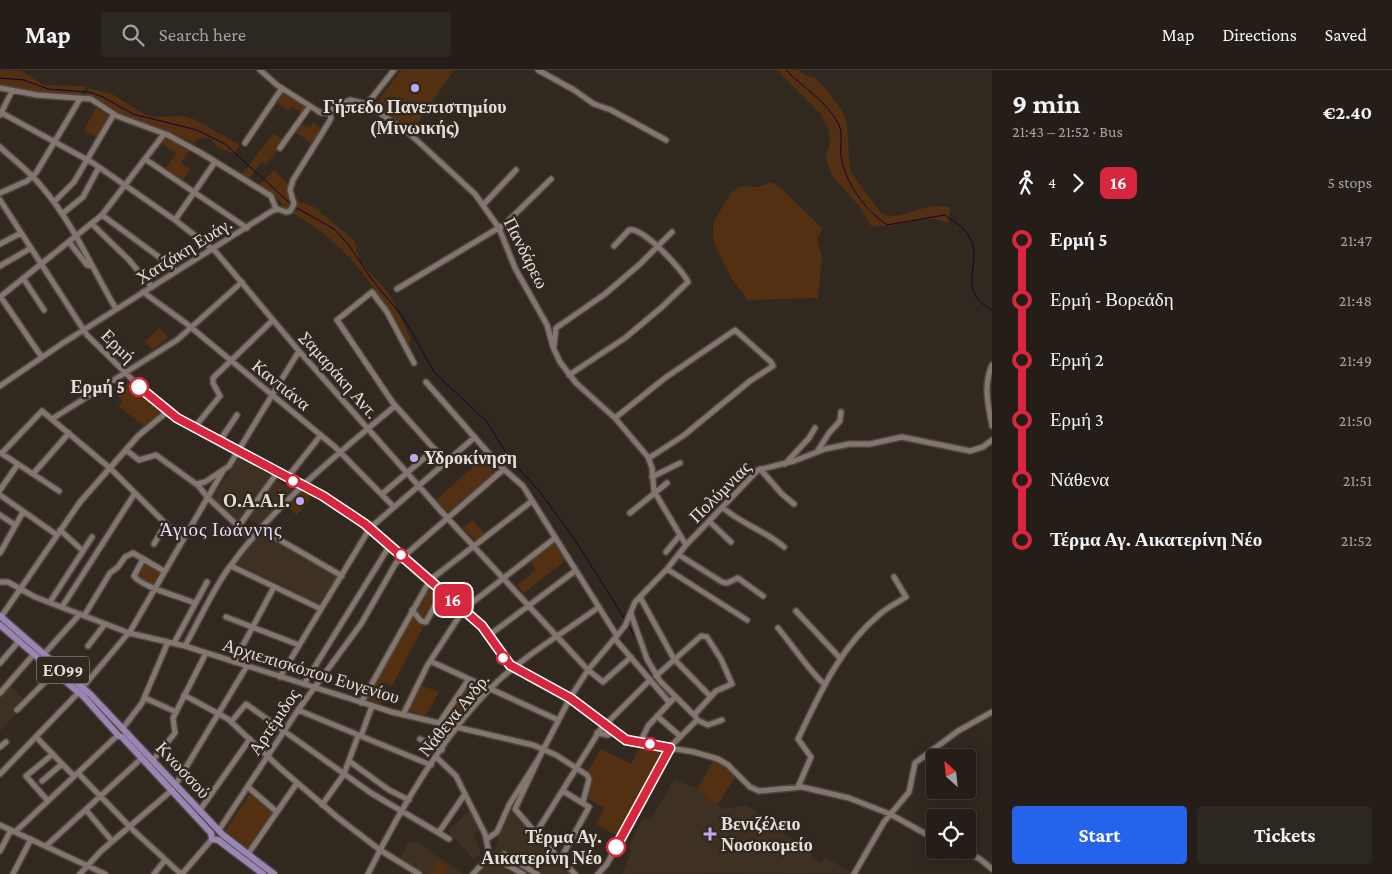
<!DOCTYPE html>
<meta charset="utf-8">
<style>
:root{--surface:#251e18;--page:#2d2721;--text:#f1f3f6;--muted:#a3a2a2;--line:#423c37;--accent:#2563eb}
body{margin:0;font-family:"Crimson Pro",serif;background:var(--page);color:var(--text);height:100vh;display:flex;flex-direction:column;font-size:19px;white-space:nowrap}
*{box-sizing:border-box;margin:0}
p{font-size:16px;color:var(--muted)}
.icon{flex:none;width:28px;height:28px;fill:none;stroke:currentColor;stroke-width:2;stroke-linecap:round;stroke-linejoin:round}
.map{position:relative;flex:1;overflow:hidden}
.drawer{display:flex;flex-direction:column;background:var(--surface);width:400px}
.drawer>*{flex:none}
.badge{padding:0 10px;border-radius:8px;font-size:18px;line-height:32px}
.needle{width:32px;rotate:333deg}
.controls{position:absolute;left:926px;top:679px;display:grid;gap:10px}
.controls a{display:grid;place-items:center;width:50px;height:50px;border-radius:5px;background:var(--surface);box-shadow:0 2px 12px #0003,0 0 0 1px var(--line);font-size:25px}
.map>.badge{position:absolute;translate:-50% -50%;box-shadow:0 0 0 2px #fff}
.legs{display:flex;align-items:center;gap:8px;height:55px;padding:0 20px;font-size:16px}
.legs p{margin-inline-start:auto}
.summary{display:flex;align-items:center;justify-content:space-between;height:85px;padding:0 20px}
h1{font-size:28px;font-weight:700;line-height:38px}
.action{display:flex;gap:10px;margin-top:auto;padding:10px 20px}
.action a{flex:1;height:58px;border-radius:5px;background:var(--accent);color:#fff;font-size:20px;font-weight:700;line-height:58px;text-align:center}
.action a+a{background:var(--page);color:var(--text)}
ul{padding:0 20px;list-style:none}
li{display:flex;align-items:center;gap:18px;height:60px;font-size:19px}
li i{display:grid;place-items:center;width:8px;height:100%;margin:0 6px;background:currentColor}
li i::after{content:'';width:12px;height:12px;margin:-6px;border:4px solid;border-radius:50%;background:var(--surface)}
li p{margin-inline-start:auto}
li:first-child i{background:linear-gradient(#0000 50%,currentColor 0)}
li:last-child i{background:linear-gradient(currentColor 50%,#0000 0)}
header{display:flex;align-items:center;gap:30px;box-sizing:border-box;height:70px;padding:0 25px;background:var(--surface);border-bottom:1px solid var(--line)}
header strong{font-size:24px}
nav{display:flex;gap:28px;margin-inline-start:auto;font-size:18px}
.search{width:350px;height:45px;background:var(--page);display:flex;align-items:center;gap:12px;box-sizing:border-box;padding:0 18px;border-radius:5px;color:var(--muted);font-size:19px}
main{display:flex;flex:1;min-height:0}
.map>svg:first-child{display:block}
.built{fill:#3f3024}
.green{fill:#523011}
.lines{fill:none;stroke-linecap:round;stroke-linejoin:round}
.stream{stroke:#170132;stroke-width:1}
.minor-casing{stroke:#4e4540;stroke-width:8}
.major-casing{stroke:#4e4540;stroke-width:9}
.minor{stroke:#82766e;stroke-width:5}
.major{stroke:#9986b3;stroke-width:6}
.line-1-casing{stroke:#fff;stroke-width:11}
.line-1{stroke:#d7263d;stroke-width:8}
.poi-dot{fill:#bfa9f4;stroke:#312820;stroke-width:2}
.stop-1-dot{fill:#fff;stroke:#d7263d;stroke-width:2.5}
.labels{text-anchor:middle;stroke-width:5;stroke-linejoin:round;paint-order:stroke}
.shield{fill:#312820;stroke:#aea7a1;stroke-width:1}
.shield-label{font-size:16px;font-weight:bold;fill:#e4ddd8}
.poi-label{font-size:18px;font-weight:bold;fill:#e4ddd8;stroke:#312820;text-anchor:start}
.street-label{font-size:18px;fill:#e4ddd8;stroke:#312820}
.stop-label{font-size:18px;font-weight:bold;fill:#e4ddd8;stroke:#312820;text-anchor:end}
.neighbourhood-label{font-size:19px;letter-spacing:1px;fill:#e4dcf9;stroke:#312820}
</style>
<header>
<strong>Map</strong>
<div class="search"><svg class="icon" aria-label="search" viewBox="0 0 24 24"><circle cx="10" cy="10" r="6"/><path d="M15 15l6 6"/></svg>Search here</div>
<nav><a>Map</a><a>Directions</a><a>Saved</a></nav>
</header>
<main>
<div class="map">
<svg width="992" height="804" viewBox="0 0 992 804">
<rect width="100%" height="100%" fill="#312820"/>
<path class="built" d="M239 388 271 405 237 453 212 428Z
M275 410 292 419 260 456 248 448Z
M263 462 337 506 320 534 236 493Z
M7 612 24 630 19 641 0 661V620Z
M674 709 697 719 722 739 747 735 809 782 820 793 826 788 852 803 623 804 631 781 628 777 644 747 651 750Z
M469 741 480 760 474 763 481 785 473 789 448 761Z
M512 742 517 746 552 790 571 804H479L491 791 507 743Z
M408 771 421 774 463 804H425L400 790Z"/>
<path class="green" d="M0 0 21 1 44 15 87 16 80 25 75 26 43 23 0 14Z
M401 0H457H454L412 61 375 35Z
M777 0H798L806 6 814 7 828 21 843 42 847 53 850 101 882 144C901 153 926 129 950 138L948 153C924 141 897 160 871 156L859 136 832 106 826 88 830 73 829 61 820 43Z
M89 18 112 24 146 45 157 47 183 46 194 49 240 75 234 83 218 78 210 68 198 69 194 73 166 60 121 44 84 25Z
M284 21 307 36 303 43 292 37 289 41 276 32Z
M96 38 110 47 97 68 84 60Z
M313 52 322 59 312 74 294 61 300 53 306 57 307 55 310 57Z
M274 63 285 71 266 95 262 91 249 109 242 104Z
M165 68 189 81 181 93 191 99 183 110 165 99 176 84 161 73Z
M274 100 288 114 287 122 292 132 290 139 285 140 279 130 259 115Z
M771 112 780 117 823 159 817 168 822 187 818 228 748 230 733 211 718 182 713 169V153L730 124 741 116 758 117Z
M295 130 314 137 354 170 360 191 390 225 411 269 407 277C381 220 347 174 292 143L295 137Z
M159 258 168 267 153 280 144 272Z
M128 313 162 343 145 357 118 336 123 331 117 326Z
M486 385 499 401 448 442 436 430Z
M302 419 313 425 297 445 286 436Z
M472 450 485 463 475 470 463 458Z
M553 472 565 491 524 523 517 515 536 500 529 490Z
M143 493 160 502 153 514 137 506Z
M429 515 441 524 392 616 383 612 376 623 384 627 380 634 366 629Z
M420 615 439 622 426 646 409 641Z
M465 618 475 625 459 649 447 648Z
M641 675 665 680 619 767 596 754 604 738 588 729 591 704 587 702 601 679 631 694Z
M714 690 721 693 736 706 717 735 697 719Z
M250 723 272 742 247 778 225 761Z
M438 790 449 797 445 804H429Z"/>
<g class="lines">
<path class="stream" d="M786 0C804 19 827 31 839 55 843 64 840 76 841 86 845 113 865 140 887 155L945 145C951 150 961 155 966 162 989 190 951 218 992 240
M0 8 24 10 48 19 89 22 103 27 133 44 197 60 225 74 292 135
M295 137 334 159 348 174 373 211 403 247 434 302 487 352 510 389 540 422 573 467 626 551
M628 554 638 573"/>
<defs>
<path id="minor" d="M260 0 277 15 321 43H327L338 35 350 30 367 34 411 65 475 124 499 158 515 198 547 255 553 277 560 292 576 313 615 348 648 387 652 398 654 421 686 475
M538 0 574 20 594 34 611 40 666 70
M0 18 37 25 91 29 117 46 168 65 201 83 271 126 276 139
M367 34 394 0
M0 42 93 93 175 150 216 182 299 281 440 440 588 600 603 612 631 587
M0 45 12 21
M245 73 282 18
M0 77C14 90 30 102 42 117 73 153 92 198 116 239
M280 78 310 36
M145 89 247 158
M0 123 27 111 36 103 80 29
M0 130 87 265 151 328 183 352 324 426 365 454 482 556 510 595 570 628 628 671 694 682 718 689 728 695 750 717 759 721 802 717 849 728 890 744 935 769
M54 132 74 112 114 44
M484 134 516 100
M62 144 83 127 99 97
M102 145 159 187 175 201
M175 150 215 92
M92 154 128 189 152 217
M69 172 87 195 91 196
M0 174 21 163
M0 196 31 178
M23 208 44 240
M397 219 505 154 551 109
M143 222 187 254 335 377 394 437
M0 226 41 286
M0 227 102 145 164 64
M554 276 556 258 605 224 640 194 672 162
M414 293 387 242 372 222 337 250 393 333 446 392
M992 295C983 316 988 334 992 356
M569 305 625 268 662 237 688 212C682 199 643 157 629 160L614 176
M426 312 499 395 523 416 617 566
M0 316 63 273 272 141 278 139 286 142 290 141 294 134 290 120 293 110 329 52 331 48 329 42
M615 348 665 308 735 260 771 292 773 296 750 311 683 366 649 388
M52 349 177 270 242 212
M194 358 220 326 213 313V308L273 250
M219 372 237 345
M126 380 139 390 156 385 196 414 205 412 229 396 299 281
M817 382 829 363 840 351 841 342
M1 383 59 421
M2 383 42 341 111 399 182 470
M785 394 809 368 815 358
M760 399 782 424 794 434
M33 404 69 363
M652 407 680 393
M287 408 321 365
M197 414 208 428 252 469
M0 420 18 394
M382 424 435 379
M0 425 57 465
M722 437C741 454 766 461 784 477
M630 443 667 413
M0 445 15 455
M709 451 731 472
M238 457 277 403
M261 459 342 506
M60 460 83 481
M154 474 166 453
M666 482 680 465
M0 483 23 442
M679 485 722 512 727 513 738 508 763 526
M143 489 134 506C141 517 181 527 195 533
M231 496 321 539
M667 499 747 550
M0 512H8L35 527 129 563 185 576 392 642 533 675 556 685 587 705 589 709 583 732
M640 527 674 589 710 626
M50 532 92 467
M62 537 135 423
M412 540 421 551 426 552 443 521
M796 541 840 588
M631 544 647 589 660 611 696 647
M84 546 110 503 118 497 125 487 133 483 164 501
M1 547 80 432 138 366 167 342
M226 547 299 575
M778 558C794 577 806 597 824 614
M488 566 575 501
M615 569 669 632
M174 573 207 512
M88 576 105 554
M185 576C199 551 211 523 228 499 274 435 335 386 395 336
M44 584 80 544
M430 591 558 650
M234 592 274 517
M0 593 19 571
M656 606 701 566 707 567 721 589 732 614 716 621 694 645
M280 607 370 458 475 367
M304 614 390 475
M83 617 131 560 223 401
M0 623 34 584
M184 625 228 649 280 698 337 747 380 780 419 804
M145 628 176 642
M361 633 430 510 532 431
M17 640 55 602
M298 640 431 695
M403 645 427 596 464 539 555 468
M657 646 680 666
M231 652 246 634 371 723 449 769
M440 652 469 609
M123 658 142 633 168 572
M597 663 608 665 614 662
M361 666 372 636
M36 667 74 706
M420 669 442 680
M640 673 648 656 675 627
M0 677 6 672
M436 687 456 706 485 764 488 778 487 789 473 804
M153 690 175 663 173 648 206 583
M538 690 515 739 547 776 575 804
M349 691 389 720 409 730
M78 703 134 761 181 804
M0 704 79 622
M42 711 62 694
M176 714 247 596
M248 717 277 742
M798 717 811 687 798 669C820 623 840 577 880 544 888 537 897 533 906 527L894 507
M48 731 26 706 53 684
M322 735 344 704 358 666
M86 740 112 771
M200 740 250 669
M0 755 105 804
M219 760 298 640 361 554 396 493 504 399
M15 762 118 665
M439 762 465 724
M536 763 600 660 649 611
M487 769 497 762 509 735 539 688 570 628 588 600 625 556 635 532 667 499 686 475 758 400 794 391 825 379 849 374H870L902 367 970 381 983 377 992 370
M46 776 142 688
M962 780 980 789 992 799
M0 781 11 760
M248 784 297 713
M488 784 523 804
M560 790 589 737 563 721
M503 791 504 784 537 804
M13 804 31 769
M80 804 101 781 172 720
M154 804 165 790
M182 804 212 769
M368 804C399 741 446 660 497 612 527 584 566 561 599 537
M598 804 607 794 670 677 697 650 708 655 722 650
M854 804 884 752 909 722 915 693 958 661 992 642"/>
<path id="major" d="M0 546 90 624 223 765 274 804
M0 555 84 627 119 666 122 667 211 763 212 769 218 770 263 804"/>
</defs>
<use href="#minor" class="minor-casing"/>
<use href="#major" class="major-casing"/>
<use href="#minor" class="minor"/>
<use href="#major" class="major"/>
</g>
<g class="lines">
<defs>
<path id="line-1" d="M139 317 177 348 323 426 365 454 482 556 510 595 570 628 626 670 670 678 616 777"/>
</defs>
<use href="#line-1" class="line-1-casing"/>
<use href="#line-1" class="line-1"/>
</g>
<g class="poi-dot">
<circle cx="415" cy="18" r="5"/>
<circle cx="414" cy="388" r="5"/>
<circle cx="300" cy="431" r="5"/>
<path d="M707.5 756.5h5v5h5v5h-5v5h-5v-5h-5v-5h5z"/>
</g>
<g class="stop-1-dot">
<circle cx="139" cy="317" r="9"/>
<circle cx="293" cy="411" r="6"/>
<circle cx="401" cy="485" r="6"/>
<circle cx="503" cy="588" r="6"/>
<circle cx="650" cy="674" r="6"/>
<circle cx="616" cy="777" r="9"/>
</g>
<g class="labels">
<rect class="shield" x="37" y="586.5" width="52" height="27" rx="4"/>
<g class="shield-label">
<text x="63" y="606">ΕΟ99</text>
</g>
<g class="poi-label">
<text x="415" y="43" text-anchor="middle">Γήπεδο Πανεπιστημίου<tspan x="415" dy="21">(Μινωικής)</tspan></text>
<text x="424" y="394">Υδροκίνηση</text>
<text x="290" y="437" text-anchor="end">Ο.Α.Α.Ι.</text>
<text x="721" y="760">Βενιζέλειο<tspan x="721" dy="21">Νοσοκομείο</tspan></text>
</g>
<g class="street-label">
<text transform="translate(184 181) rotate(-32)" y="6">Χατζάκη Ευάγ.</text>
<text transform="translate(526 183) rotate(63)" y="6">Πανδάρεω</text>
<text transform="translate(118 276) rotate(45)" y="6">Ερμή</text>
<text transform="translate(339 305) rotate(49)" y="6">Σαμαράκη Αντ.</text>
<text transform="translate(281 315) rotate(39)" y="6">Καντιάνα</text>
<text transform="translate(720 422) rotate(-45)" y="6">Πολύμνιας</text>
<text transform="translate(311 601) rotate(17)" y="6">Αρχιεπισκόπου Ευγενίου</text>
<text transform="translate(454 645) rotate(-51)" y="6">Νάθενα Ανδρ.</text>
<text transform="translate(274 652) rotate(-56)" y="6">Αρτέμιδος</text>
<text transform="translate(183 700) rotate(47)" y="6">Κνωσσού</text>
</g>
<g class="stop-label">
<text x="125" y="323">Ερμή 5</text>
<text x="602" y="773">Τέρμα Αγ.<tspan x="602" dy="21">Αικατερίνη Νέο</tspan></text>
</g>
<g class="neighbourhood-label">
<text x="221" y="466">Άγιος Ιωάννης</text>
</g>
</g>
</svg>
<div class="controls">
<a><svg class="needle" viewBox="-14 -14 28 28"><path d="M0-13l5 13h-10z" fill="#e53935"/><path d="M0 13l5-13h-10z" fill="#a3a2a2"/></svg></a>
<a><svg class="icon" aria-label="locate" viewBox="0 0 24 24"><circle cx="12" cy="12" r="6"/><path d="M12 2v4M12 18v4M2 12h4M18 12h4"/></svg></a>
</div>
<b class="badge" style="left:453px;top:530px;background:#d7263d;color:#fff">16</b>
</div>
<section class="drawer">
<div class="summary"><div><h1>9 min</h1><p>21:43 – 21:52 · Bus</p></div><b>€2.40</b></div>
<div class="legs"><svg class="icon" aria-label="walk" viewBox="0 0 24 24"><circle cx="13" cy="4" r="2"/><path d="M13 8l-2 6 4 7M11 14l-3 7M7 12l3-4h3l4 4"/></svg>4<svg class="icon" aria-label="forward" viewBox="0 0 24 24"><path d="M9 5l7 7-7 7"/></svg><b class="badge" style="background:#d7263d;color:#fff">16</b><p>5 stops</p></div>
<ul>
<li><i style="color:#d7263d"></i><b>Ερμή 5</b><p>21:47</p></li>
<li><i style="color:#d7263d"></i><span>Ερμή - Βορεάδη</span><p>21:48</p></li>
<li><i style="color:#d7263d"></i><span>Ερμή 2</span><p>21:49</p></li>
<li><i style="color:#d7263d"></i><span>Ερμή 3</span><p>21:50</p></li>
<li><i style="color:#d7263d"></i><span>Νάθενα</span><p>21:51</p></li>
<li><i style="color:#d7263d"></i><b>Τέρμα Αγ. Αικατερίνη Νέο</b><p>21:52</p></li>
</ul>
<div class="action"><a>Start</a><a>Tickets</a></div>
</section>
</main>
